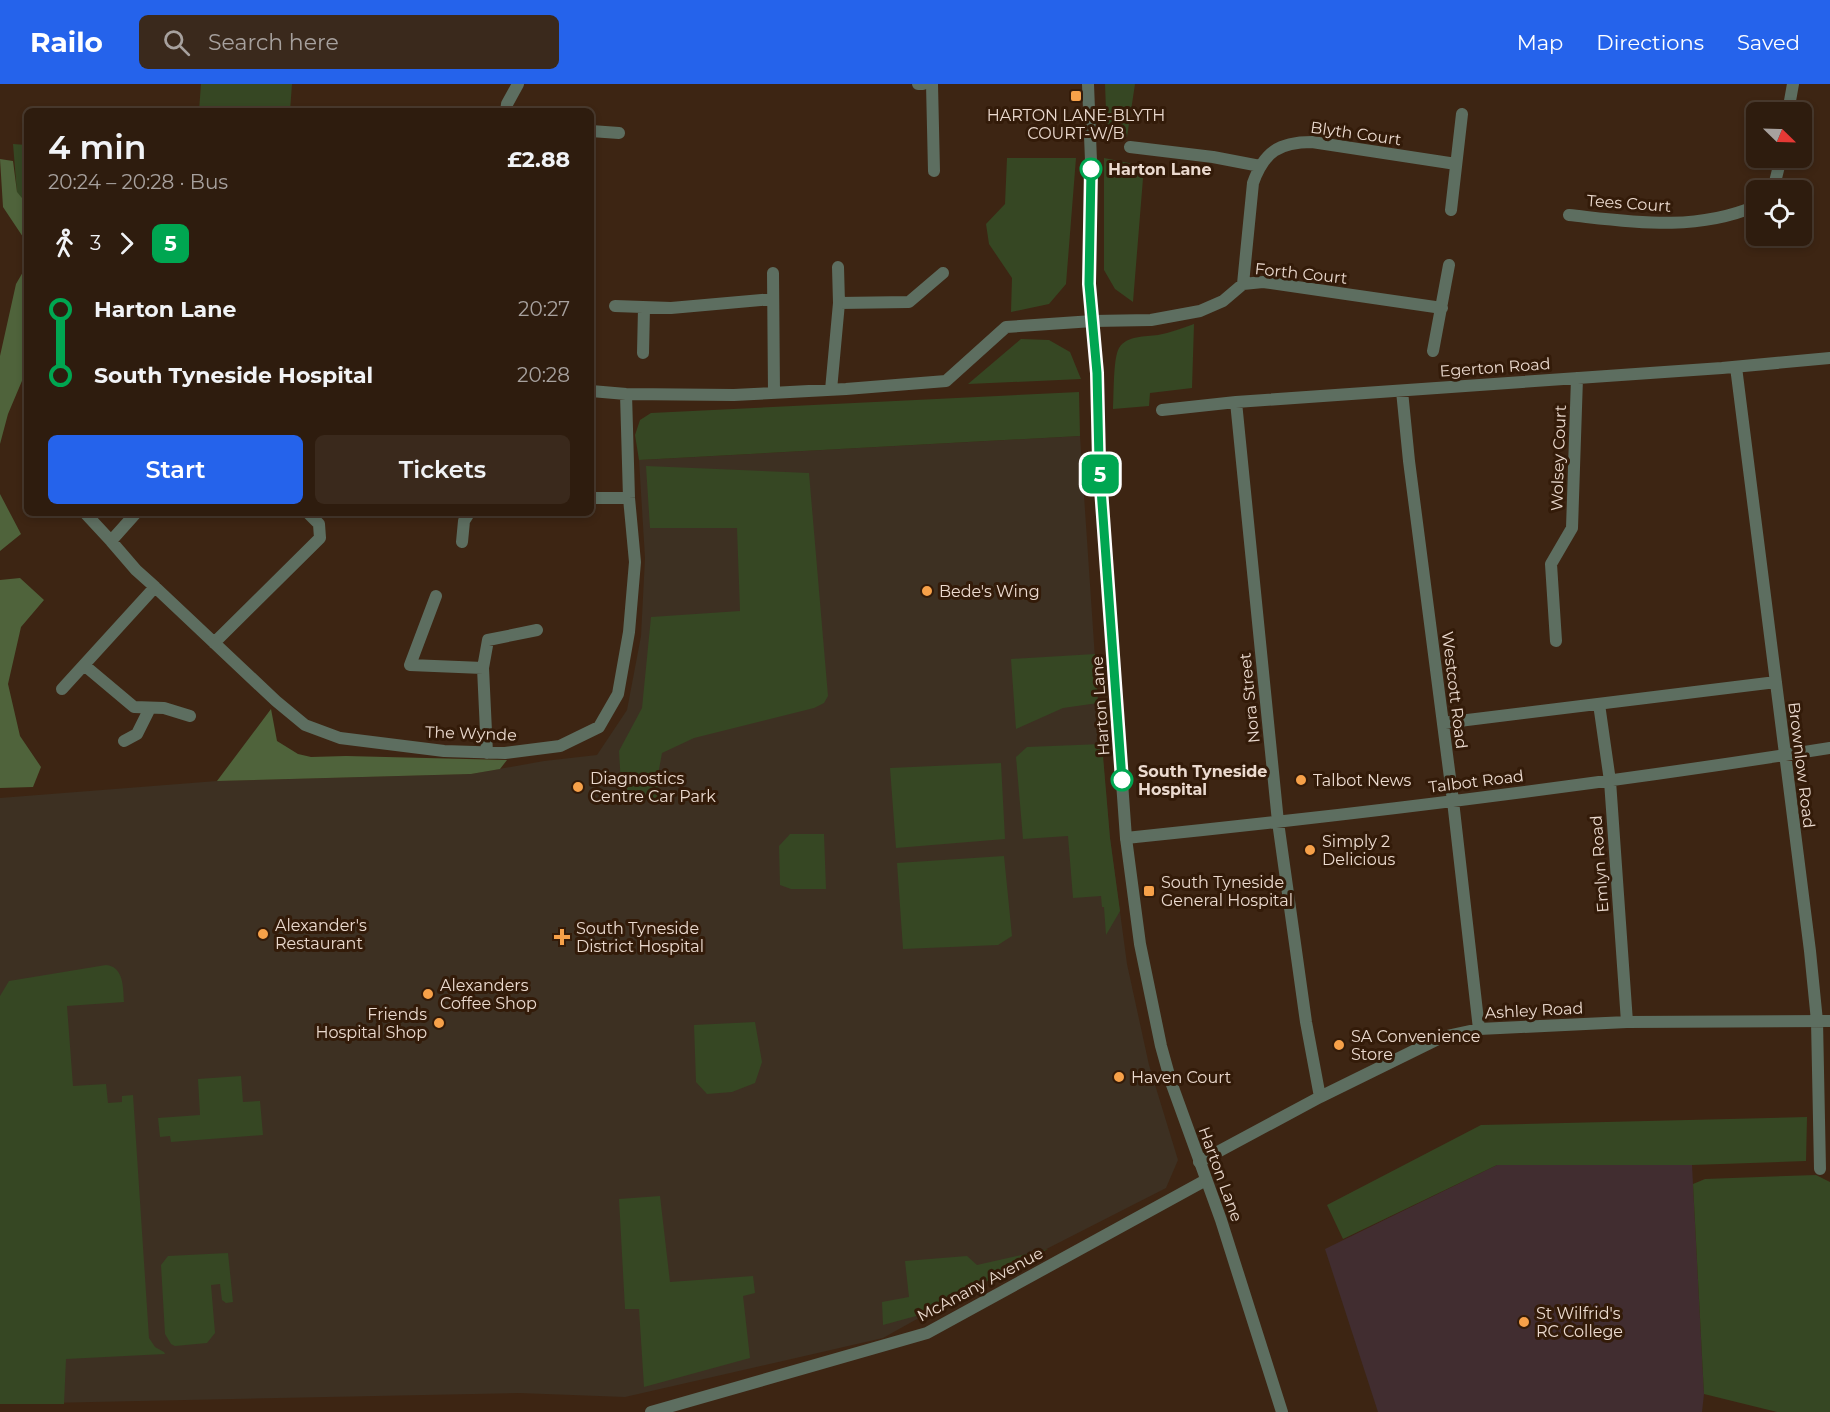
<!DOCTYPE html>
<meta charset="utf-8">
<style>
:root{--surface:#2e1c0e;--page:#3a291c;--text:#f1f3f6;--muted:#a7a19e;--line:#493a2e;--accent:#2563eb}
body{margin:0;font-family:Montserrat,sans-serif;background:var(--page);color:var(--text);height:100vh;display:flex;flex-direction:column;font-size:22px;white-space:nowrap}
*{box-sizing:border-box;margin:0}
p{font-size:20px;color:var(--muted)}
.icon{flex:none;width:33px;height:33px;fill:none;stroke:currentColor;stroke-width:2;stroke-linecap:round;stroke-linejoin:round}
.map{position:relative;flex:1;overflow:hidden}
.side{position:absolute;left:24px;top:24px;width:570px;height:408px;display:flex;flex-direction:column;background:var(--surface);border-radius:9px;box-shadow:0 3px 9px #0003,0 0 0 2px var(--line)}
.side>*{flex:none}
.badge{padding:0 12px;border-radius:9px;font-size:21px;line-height:39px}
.needle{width:39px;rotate:113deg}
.tools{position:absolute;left:1746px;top:18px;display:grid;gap:12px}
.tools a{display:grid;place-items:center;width:66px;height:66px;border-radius:9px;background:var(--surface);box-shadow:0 3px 9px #0003,0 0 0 2px var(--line);font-size:30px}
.map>.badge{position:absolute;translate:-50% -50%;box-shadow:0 0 0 3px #fff}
.legs{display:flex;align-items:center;gap:9px;height:66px;padding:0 24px;font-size:20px}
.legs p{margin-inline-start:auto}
.overview{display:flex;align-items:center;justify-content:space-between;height:102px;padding:0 24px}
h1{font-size:33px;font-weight:600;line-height:45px}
.button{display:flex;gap:12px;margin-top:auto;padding:12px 24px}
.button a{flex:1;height:69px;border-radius:9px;background:var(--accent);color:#fff;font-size:24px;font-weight:600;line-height:69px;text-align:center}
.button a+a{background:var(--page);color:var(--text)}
ul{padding:0 24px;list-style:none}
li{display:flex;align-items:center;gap:21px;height:66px;font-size:22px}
li i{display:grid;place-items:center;width:9px;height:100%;margin:0 8px;background:currentColor}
li i::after{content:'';width:15px;height:15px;margin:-8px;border:4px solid;border-radius:50%;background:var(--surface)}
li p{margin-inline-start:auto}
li:first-child i{background:linear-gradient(#0000 50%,currentColor 0)}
li:last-child i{background:linear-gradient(currentColor 50%,#0000 0)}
header{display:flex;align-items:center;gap:36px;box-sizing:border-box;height:84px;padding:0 30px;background:var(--accent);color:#fff}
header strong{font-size:28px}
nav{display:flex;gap:33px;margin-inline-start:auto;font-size:21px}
.search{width:420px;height:54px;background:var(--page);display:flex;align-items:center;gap:15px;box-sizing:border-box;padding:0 21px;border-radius:9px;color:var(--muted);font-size:22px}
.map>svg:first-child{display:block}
.education{fill:#412d30}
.medical{fill:#3d3022}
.green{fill:#364723}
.forest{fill:#4f633b}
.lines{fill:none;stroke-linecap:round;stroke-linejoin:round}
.minor{stroke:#5d6e60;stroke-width:12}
.tertiary{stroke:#5d6e60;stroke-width:12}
.line-1-casing{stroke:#fff;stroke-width:14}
.line-1{stroke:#00a651;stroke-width:9}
.poi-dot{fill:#f7a149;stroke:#331b09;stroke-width:2}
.stop-1-dot{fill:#fff;stroke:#00a651;stroke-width:3}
.labels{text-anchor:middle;stroke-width:6;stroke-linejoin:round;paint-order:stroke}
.poi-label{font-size:16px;fill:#ebdacf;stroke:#331b09;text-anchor:start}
.street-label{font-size:16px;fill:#ebdacf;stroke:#331b09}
.stop-label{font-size:16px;font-weight:bold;fill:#ebdacf;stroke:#331b09;text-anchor:start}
</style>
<header>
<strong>Railo</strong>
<div class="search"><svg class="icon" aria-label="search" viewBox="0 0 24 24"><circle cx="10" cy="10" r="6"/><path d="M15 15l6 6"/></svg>Search here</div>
<nav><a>Map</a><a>Directions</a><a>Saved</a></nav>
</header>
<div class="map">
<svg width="1830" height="1328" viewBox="0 0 1830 1328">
<rect width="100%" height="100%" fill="#3d2513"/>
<path class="education" d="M1497 1081H1692L1704 1310 1702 1328H1378L1325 1165Z"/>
<path class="medical" d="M1080 352 1098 619 1110 754 1127 880 1149 981 1178 1076 1166 1104 1003 1187 883 1254 625 1313 519 1309 0 1320V714L217 697 471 690 544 677 597 671 627 626 641 552 645 474 639 376Z"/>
<path class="green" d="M201 0H292L290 27H199Z
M1105 0H1135L1127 53 1107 52Z
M13 60 27 61V120L17 109Z
M1007 74H1076L1066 200 1049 220 1011 228 1012 194 989 160 986 140 1005 120Z
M1104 74 1144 82 1133 218 1115 205 1104 186Z
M1194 240 1192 304 1150 309 1149 322 1113 325C1114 311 1113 274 1119 264 1127 251 1145 253 1158 251 1170 249 1182 244 1194 240Z
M1021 255 1049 256 1070 268 1081 295 968 300Z
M1079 308 1080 352 639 376 635 351 640 336 651 329Z
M646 382 809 389 828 612 824 619 814 624 694 654 662 669 658 691 657 714 622 717 619 667 642 624 651 533 740 527 737 444H650Z
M1095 570 1098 619 1063 624 1016 645 1011 575Z
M1102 660 1110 754 1120 827 1106 851 1104 823H1102L1101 812 1073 814 1068 752 1023 755 1016 673 1027 663Z
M1001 679 1005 755 896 764 890 684Z
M790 750H824L826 805H791L780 801 779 762Z
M1004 772 1012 852 998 861 903 865 897 779Z
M106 881C124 883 123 903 124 918L67 922 73 1002 106 1000 108 1019 122 1018V1012L133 1011 149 1254 155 1263 164 1268 165 1270 66 1275 64 1320H0V912L9 897Z
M755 938 762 978 755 999 732 1008 707 1010 696 998 694 941Z
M241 992 243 1018 260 1017 263 1051 171 1058 170 1052 160 1053 158 1034 200 1031 198 995Z
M1807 1033 1806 1077 1692 1081H1497L1343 1155 1327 1121 1481 1041Z
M1816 1091 1830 1098V1328H1777L1704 1310 1693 1100 1705 1095Z
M660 1112 670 1198 753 1192 755 1209 743 1212 750 1274 644 1303 639 1225H625L619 1115Z
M1048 1165 927 1229 883 1241 882 1218 909 1213 905 1177 967 1172 977 1181Z
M228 1169 233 1218 226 1219 222 1216 220 1200 211 1201 215 1249 207 1259 175 1262 171 1260 165 1250 161 1181 168 1172Z"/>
<path class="forest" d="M0 75 13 77 17 108 27 120V159L3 123Z
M27 181V285L8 330 0 360V272L16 200Z
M0 410 21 450 0 467Z
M20 494 44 516 21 543 8 600 20 652 41 683 33 703 0 704V496Z
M271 625 277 657 298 670 311 673 346 672 507 676 500 685 471 690 217 697Z"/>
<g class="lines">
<path class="minor" d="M918 0H923
M932 0 934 87
M506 27 507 20 518 0
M1788 28 1793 0
M591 47 619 49
M1130 63 1213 73 1260 82
M1773 106 1781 74
M1451 126 1462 30
M1569 131C1634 138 1694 148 1756 122
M773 189 774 309
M1243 200 1253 99C1264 68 1279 58 1312 58L1456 80
M839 219 909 218 943 189
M615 222 671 224 773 215
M1433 267 1449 181
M643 269 644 224
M1736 283 1810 867 1817 937 1820 1085
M831 306 839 219 838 183
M591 307 626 310 734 311 846 305 946 297 1006 243 1093 237 1151 236 1200 227 1223 217 1243 200 1263 198 1442 224
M1402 307 1409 377 1453 717 1479 945
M1236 318 1278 738 1306 938 1320 1013
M1162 326 1236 318 1722 284 1830 274
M591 414H629
M85 429 111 457 136 429
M111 457 136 486 155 503 276 617 305 641 340 654 444 667 505 669 560 662 599 643 618 610 629 548 635 478 629 414 626 310
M462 458 464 437 469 429
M436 512 410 581 483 584
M1556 557 1551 480 1572 444 1577 294
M214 559 320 454 319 440 308 429
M84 581 134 623 164 624 190 632
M62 605 155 503
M1599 620 1610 697 1627 938
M1443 639 1776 598
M124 657 137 650 150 624
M487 669 483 584 488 556 537 546
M1126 754C1361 730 1596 701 1830 664
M1199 1078 1320 1013 1442 953 1479 945 1627 938 1830 937
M651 1328 927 1249 1206 1096"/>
<path class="tertiary" d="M1088 0 1091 77 1089 200 1097 289 1099 377 1126 754 1140 860 1161 962 1171 998 1221 1136 1282 1328"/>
</g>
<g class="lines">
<defs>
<path id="line-1" d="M1091 85 1089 200 1097 289 1099 377 1122 696"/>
</defs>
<use href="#line-1" class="line-1-casing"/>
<use href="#line-1" class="line-1"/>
</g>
<g class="poi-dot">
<rect x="1070" y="6" width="12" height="12" rx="3"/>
<circle cx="927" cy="507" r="6"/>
<circle cx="1301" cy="696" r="6"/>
<circle cx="578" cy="703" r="6"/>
<circle cx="1310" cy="766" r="6"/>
<rect x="1143" y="801" width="12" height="12" rx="3"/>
<circle cx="263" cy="850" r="6"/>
<path d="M559 844h6v6h6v6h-6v6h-6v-6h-6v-6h6z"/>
<circle cx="428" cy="910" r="6"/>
<circle cx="439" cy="939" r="6"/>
<circle cx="1339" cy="961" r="6"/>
<circle cx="1119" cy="993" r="6"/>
<circle cx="1524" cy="1238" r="6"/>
</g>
<g class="stop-1-dot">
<circle cx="1091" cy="85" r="10"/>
<circle cx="1122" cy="696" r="10"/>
</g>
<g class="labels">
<g class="poi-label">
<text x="1076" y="37" text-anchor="middle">HARTON LANE-BLYTH<tspan x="1076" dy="18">COURT-W/B</tspan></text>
<text x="939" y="513">Bede's Wing</text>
<text x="590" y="700">Diagnostics<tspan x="590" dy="18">Centre Car Park</tspan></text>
<text x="1313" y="702">Talbot News</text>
<text x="1322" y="763">Simply 2<tspan x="1322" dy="18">Delicious</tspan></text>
<text x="1161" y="804">South Tyneside<tspan x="1161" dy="18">General Hospital</tspan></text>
<text x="275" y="847">Alexander's<tspan x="275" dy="18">Restaurant</tspan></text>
<text x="576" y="850">South Tyneside<tspan x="576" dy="18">District Hospital</tspan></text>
<text x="440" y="907">Alexanders<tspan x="440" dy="18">Coffee Shop</tspan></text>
<text x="427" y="936" text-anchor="end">Friends<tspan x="427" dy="18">Hospital Shop</tspan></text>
<text x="1351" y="958">SA Convenience<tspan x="1351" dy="18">Store</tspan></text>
<text x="1131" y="999">Haven Court</text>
<text x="1536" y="1235">St Wilfrid's<tspan x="1536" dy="18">RC College</tspan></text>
</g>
<g class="street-label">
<text transform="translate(1356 49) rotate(8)" y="6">Blyth Court</text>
<text transform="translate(1629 119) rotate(4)" y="6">Tees Court</text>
<text transform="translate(1301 189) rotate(6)" y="6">Forth Court</text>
<text transform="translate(1495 283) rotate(-4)" y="6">Egerton Road</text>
<text transform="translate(1558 374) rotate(-88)" y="6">Wolsey Court</text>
<text transform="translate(1455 606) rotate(83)" y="6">Westcott Road</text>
<text transform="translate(1249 614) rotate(-96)" y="6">Nora Street</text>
<text transform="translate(1100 622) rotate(-94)" y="6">Harton Lane</text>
<text transform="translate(471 649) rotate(2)" y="6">The Wynde</text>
<text transform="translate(1802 681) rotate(83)" y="6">Brownlow Road</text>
<text transform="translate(1476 697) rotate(-7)" y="6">Talbot Road</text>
<text transform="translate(1599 780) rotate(-94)" y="6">Emlyn Road</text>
<text transform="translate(1534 926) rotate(-3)" y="6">Ashley Road</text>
<text transform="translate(1221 1090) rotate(70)" y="6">Harton Lane</text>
<text transform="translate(980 1200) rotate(-28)" y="6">McAnany Avenue</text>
</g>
<g class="stop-label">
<text x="1108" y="91">Harton Lane</text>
<text x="1138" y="693">South Tyneside<tspan x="1138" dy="18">Hospital</tspan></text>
</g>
</g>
</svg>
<div class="tools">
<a><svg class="needle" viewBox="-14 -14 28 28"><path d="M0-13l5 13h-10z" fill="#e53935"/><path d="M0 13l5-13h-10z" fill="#a7a19e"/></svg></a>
<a><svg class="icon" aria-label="locate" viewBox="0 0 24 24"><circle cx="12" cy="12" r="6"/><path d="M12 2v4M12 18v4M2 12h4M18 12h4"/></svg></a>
</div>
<b class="badge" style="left:1100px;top:390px;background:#00a651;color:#fff">5</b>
<section class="side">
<div class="overview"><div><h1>4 min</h1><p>20:24 – 20:28 · Bus</p></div><b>£2.88</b></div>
<div class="legs"><svg class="icon" aria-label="walk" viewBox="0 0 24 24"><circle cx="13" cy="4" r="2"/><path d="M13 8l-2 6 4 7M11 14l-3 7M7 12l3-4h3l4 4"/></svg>3<svg class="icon" aria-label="forward" viewBox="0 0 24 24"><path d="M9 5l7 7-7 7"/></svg><b class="badge" style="background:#00a651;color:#fff">5</b></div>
<ul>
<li><i style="color:#00a651"></i><b>Harton Lane</b><p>20:27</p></li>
<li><i style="color:#00a651"></i><b>South Tyneside Hospital</b><p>20:28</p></li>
</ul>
<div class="button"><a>Start</a><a>Tickets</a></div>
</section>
</div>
